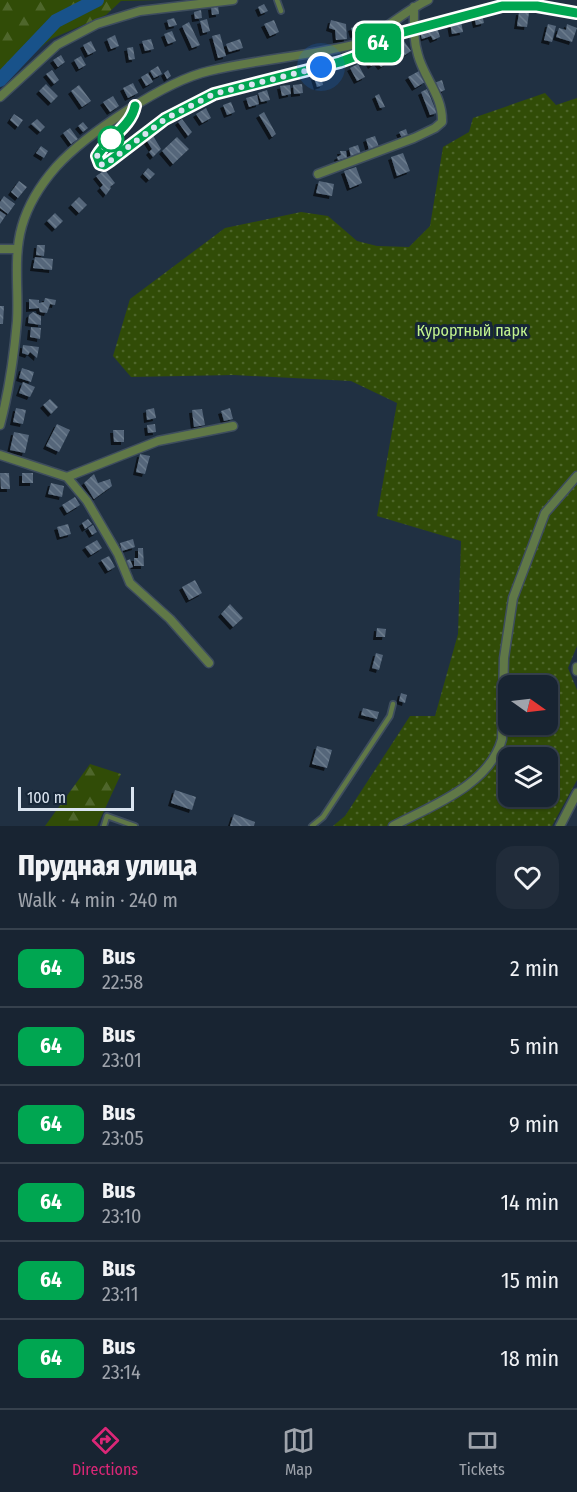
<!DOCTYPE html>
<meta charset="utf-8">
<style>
:root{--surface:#182432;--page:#212c3a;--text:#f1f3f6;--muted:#9fa4ac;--line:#36414d;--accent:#db2777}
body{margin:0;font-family:"Fira Sans Condensed",sans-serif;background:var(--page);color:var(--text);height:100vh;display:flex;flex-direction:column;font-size:22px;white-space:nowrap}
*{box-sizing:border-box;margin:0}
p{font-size:20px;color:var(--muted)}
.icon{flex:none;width:33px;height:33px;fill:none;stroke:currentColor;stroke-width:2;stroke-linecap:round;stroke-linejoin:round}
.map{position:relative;height:826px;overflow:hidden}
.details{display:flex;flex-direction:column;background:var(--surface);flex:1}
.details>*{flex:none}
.badge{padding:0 12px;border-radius:9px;font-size:21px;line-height:39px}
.needle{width:39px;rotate:104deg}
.fabs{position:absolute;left:498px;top:675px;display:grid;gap:12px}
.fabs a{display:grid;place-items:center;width:60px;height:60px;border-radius:12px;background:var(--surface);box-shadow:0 2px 4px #0004,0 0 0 2px var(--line);font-size:30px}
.scale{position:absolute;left:18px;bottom:15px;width:116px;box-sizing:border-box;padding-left:6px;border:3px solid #dae4f0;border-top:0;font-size:16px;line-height:21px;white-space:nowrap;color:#dae4f0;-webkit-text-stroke:4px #162638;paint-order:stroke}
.you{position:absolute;width:30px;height:30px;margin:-15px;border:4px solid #fff;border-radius:50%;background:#1a73e8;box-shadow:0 0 0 9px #1a73e833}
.map>.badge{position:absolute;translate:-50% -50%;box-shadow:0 0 0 3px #fff}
.round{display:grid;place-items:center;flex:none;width:63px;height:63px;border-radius:18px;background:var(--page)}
.headline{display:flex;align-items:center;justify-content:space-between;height:102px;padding:0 18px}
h1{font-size:28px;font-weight:800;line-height:45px}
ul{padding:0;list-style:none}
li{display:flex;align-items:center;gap:18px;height:78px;padding:0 18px;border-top:2px solid var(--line)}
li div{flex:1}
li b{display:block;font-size:22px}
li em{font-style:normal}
li .badge{min-width:66px;font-weight:700;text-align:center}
.tab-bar{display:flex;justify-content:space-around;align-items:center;height:84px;border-top:2px solid var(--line);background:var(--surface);font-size:16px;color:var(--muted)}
.tab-bar a{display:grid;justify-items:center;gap:3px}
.tab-bar .on{color:var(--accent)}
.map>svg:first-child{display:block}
.forest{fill:url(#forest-firs)}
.park{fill:url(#park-dots);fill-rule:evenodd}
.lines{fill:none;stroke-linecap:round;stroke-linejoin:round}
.river{stroke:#18528a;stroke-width:14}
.building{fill:url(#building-back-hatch);filter:url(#shadow)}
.lane-casing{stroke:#3e4d5e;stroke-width:8}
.street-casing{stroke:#3e4d5e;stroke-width:11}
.lane{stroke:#607847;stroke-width:4.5}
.street{stroke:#607847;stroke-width:8}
.line-casing{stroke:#fff;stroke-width:14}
.line{stroke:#00a651;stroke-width:9}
.walk{stroke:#dae4f0;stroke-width:6;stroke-dasharray:0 10.8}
.stop-dot{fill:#fff;stroke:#00a651;stroke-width:3}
.labels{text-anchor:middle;stroke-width:6;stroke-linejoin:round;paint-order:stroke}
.park-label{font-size:16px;fill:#c2f38e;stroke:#162638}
</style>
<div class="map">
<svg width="577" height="826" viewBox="0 0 577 826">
<defs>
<pattern id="forest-firs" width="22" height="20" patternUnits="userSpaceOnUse" patternTransform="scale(1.5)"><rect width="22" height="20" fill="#314c07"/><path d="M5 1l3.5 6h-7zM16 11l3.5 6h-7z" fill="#4e662b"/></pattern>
<pattern id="park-dots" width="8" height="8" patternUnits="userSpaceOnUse" patternTransform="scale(1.5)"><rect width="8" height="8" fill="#314c07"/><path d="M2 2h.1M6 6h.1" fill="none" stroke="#4e662b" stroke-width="1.8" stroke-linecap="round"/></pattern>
<pattern id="building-back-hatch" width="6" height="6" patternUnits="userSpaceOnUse" patternTransform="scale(1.5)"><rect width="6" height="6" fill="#54667a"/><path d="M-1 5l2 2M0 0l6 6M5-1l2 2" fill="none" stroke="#6c7c8d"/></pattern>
<filter id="shadow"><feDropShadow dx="-3" dy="3" stdDeviation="0" flood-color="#0009"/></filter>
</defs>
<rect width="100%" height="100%" fill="#203042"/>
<path class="forest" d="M0 0H163L121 1 106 15 51 39 31 55H20L0 76Z
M90 764 121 774 97 826H45Z"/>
<path class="park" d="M545 93 556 105 577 98V646L568 668 577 690V780L552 826H333L345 816 410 716H435L458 634 461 541 377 516 397 403 351 381 234 375 131 377 113 356 130 299 225 228 301 212 328 216 357 241 377 246 409 247 430 226 443 147 469 132 473 118ZM508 686H548V724H508ZM508 758H548V796H508Z"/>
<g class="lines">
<path class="river" d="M0 80 56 21 97 0"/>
</g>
<path class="building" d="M264 4 268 11 261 14 258 7Z
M218 6 219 14 212 15 211 7Z
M201 10 202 18 195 19 194 12Z
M519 12 529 13 527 27 517 26Z
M482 14 484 23 476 25 474 16Z
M174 18 177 25 169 27 167 20Z
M207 19 210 31 203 33 200 21Z
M274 20 279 32 270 36 264 24Z
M331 20 346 24 347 39 336 40 335 30 329 28Z
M461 21 463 32 452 34 450 23Z
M189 22 200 45 192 48 182 26Z
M548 24 556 26 552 42 544 40Z
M567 24 577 28 572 42 556 37 559 28 566 30Z
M359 25 361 33 353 35 351 28Z
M437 27 440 37 433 40 431 36 422 39 420 33Z
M172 31 176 41 168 44 164 34Z
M220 34 226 56 218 58 212 36Z
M115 35 119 46 111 49 107 39Z
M401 37 411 51 399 59 390 44Z
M151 39 154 49 145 51 142 41Z
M240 39 243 48 229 52 226 44Z
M91 41 96 51 88 55 83 45Z
M133 47 135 59 129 60 127 48Z
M379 49 387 63 381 67 377 62 371 66 366 57Z
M61 55 65 62 58 67 53 60Z
M81 56 86 65 79 69 74 60Z
M358 64 365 77 357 81 350 68Z
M158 66 162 74 154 78 150 71Z
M52 70 59 80 54 84 46 74Z
M168 70 171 76 167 79 164 73Z
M419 71 425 82 415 88 408 77Z
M148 73 153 82 146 86 141 77Z
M321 75 323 85 317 87 314 77Z
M442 80 445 90 438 93 434 83Z
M133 83 138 93 128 98 123 88Z
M46 84 58 96 51 103 39 91Z
M302 84 303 93 294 94 293 85Z
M79 85 91 101 82 107 71 91Z
M290 85 291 94 282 96 280 86Z
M427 89 437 113 430 115 421 92Z
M267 90 270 100 261 102 258 93Z
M379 94 385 107 380 108 375 96Z
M257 95 259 104 249 107 246 98Z
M113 96 119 106 110 112 103 102Z
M231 102 235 112 227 115 223 105Z
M206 108 211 118 202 123 196 114Z
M264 112 276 134 272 137 259 115Z
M14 114 23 120 18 127 10 120Z
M37 119 45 127 40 132 31 124Z
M182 119 192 132 188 136 178 122Z
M83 122 88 128 83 132 78 126Z
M70 128 78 139 71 144 63 133Z
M406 129 408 135 402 138 399 132Z
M152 134 161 149 153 157 149 152 152 149 145 138Z
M375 136 379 147 369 150 366 139Z
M177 137 189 149 173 164 162 151Z
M358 145 361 154 351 157 349 148Z
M41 146 48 151 44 158 36 153Z
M340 151H346L347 158 338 160 337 157 341 155Z
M403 153 410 171 397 176 391 157Z
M356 167 362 183 350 188 344 171Z
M148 168 155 174 149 180 143 174Z
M105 170 115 183 110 187 111 188 106 195 100 188 103 185 96 176Z
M19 181 27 187 18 198 11 192Z
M319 181 334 184 332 196 316 193Z
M4 196 15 204 8 214 0 208V202Z
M79 197 87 205 79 213 71 205Z
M0 211 6 215 0 224Z
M55 213 63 221 55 229 47 221Z
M37 245H45L44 256 36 255Z
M35 257 53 259 52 270 33 268Z
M45 298 56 300 55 305 50 304 47 313 40 312 39 308 29 309V299L39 300V303L44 302Z
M0 306H4L3 324H0Z
M33 312 41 316V325L28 323 29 315Z
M31 327 41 328 40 339 30 337Z
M23 345 39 347 37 358 30 352 28 355 22 353Z
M22 368 34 372 31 382 19 378Z
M23 382 35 387 30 397 19 393Z
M50 399 58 407 51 414 43 405Z
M16 408 26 410 23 424 13 422Z
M154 408 156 418 147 420 146 410Z
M230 408 233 419 224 421 221 411Z
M202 409 205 425 194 427 192 410Z
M57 424 70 430 59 452 46 446Z
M155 424 156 432 148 433 147 425Z
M113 430H124V442H114Z
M14 432 29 435 25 453 10 450Z
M140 454 150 456 145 474 136 472Z
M0 473H9L10 489H1Z
M22 473H33V483H22Z
M94 474 98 483 110 479 112 486 94 499 84 483Z
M51 483 64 486 62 497 48 494Z
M75 497 80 505 67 513 62 505Z
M88 519 92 524 85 529 82 523Z
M68 524 71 534 60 537 57 527Z
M93 525 97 532 92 535 88 528Z
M133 539 135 547 122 551 120 543Z
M97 540 102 548 91 555 85 547Z
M138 548H143L144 566H134V558H138Z
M109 556 115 567 108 571 101 560Z
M130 559 133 567 127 569 124 562Z
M195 580 202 593 189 600 182 587Z
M230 604 243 618 233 627 221 614Z
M377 628 386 629 385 637H376Z
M376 653 383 655 379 670 372 668Z
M401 693 407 695 405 703 399 701Z
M363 708 379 712 377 719 361 715Z
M317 746 332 750 327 768 312 764Z
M175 790 196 797 192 810 171 803Z
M234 814 255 822 254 826H230Z"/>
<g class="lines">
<defs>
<path id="lane" d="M277 0 281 11
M104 826 107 816 135 826
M312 826 323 817 390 716 393 704"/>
<path id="street" d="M0 97 57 45 97 24 140 11 233 0
M135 106C131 127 107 138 97 156L100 164 104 165 110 161 165 119 214 94 340 62 362 54 389 36 503 6H537L577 13
M318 174 414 138 435 128 442 122C443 96 424 78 418 55 413 39 414 23 414 7
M0 249H17
M0 425C9 391 14 356 17 321 19 290 13 257 22 226 28 205 42 183 56 167 86 134 165 81 209 71 259 59 311 56 361 43 385 30 403 12 428 0
M0 455 67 477 158 441 233 426
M67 477 87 501 118 554 130 583 170 619 209 663
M577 667V671
M393 826C431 806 490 785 502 739L504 658 513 598 545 513 577 476
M560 826 577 793"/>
</defs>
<use href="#lane" class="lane-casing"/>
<use href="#street" class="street-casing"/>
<use href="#lane" class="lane"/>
<use href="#street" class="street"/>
</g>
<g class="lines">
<defs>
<path id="line" d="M135 106C131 127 107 138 97 156L100 164 104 165 110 161 165 119 214 94 340 62 362 54 389 36 502 6H537L577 13"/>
</defs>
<use href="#line" class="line-casing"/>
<use href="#line" class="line"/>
<path class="walk" d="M111 139 97 156 100 164 104 165 110 161 165 119 214 94 321 67"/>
</g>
<circle class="stop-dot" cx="111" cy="139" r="12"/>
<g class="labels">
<g class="park-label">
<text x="472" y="336">Курортный парк</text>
</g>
</g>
</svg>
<div class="fabs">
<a><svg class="needle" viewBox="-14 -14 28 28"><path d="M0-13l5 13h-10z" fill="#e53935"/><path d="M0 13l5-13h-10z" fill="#9fa4ac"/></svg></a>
<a><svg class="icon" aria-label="layers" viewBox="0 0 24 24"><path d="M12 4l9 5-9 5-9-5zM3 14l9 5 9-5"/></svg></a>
</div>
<div class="scale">100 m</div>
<div class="you" style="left:321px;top:67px"></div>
<b class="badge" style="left:378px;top:43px;background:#00a651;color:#fff">64</b>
</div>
<section class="details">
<div class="headline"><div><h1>Прудная улица</h1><p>Walk · 4 min · 240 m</p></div><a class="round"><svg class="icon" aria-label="heart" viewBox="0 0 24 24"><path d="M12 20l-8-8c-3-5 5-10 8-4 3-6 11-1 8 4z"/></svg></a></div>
<ul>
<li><span class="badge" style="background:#00a651;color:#fff">64</span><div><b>Bus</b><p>22:58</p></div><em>2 min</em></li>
<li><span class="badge" style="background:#00a651;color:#fff">64</span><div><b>Bus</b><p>23:01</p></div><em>5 min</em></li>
<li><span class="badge" style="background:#00a651;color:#fff">64</span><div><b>Bus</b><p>23:05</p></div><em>9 min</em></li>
<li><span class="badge" style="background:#00a651;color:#fff">64</span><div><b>Bus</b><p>23:10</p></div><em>14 min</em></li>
<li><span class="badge" style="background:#00a651;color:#fff">64</span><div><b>Bus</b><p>23:11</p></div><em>15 min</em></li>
<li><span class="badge" style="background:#00a651;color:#fff">64</span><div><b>Bus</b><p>23:14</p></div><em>18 min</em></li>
</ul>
</section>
<nav class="tab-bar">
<a class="on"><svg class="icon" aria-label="directions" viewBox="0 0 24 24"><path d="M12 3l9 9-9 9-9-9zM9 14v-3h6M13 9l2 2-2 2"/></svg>Directions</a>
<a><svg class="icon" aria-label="map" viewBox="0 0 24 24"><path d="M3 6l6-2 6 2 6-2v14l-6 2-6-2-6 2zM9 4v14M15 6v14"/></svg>Map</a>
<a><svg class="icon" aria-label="tickets" viewBox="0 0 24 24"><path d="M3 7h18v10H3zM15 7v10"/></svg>Tickets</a>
</nav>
